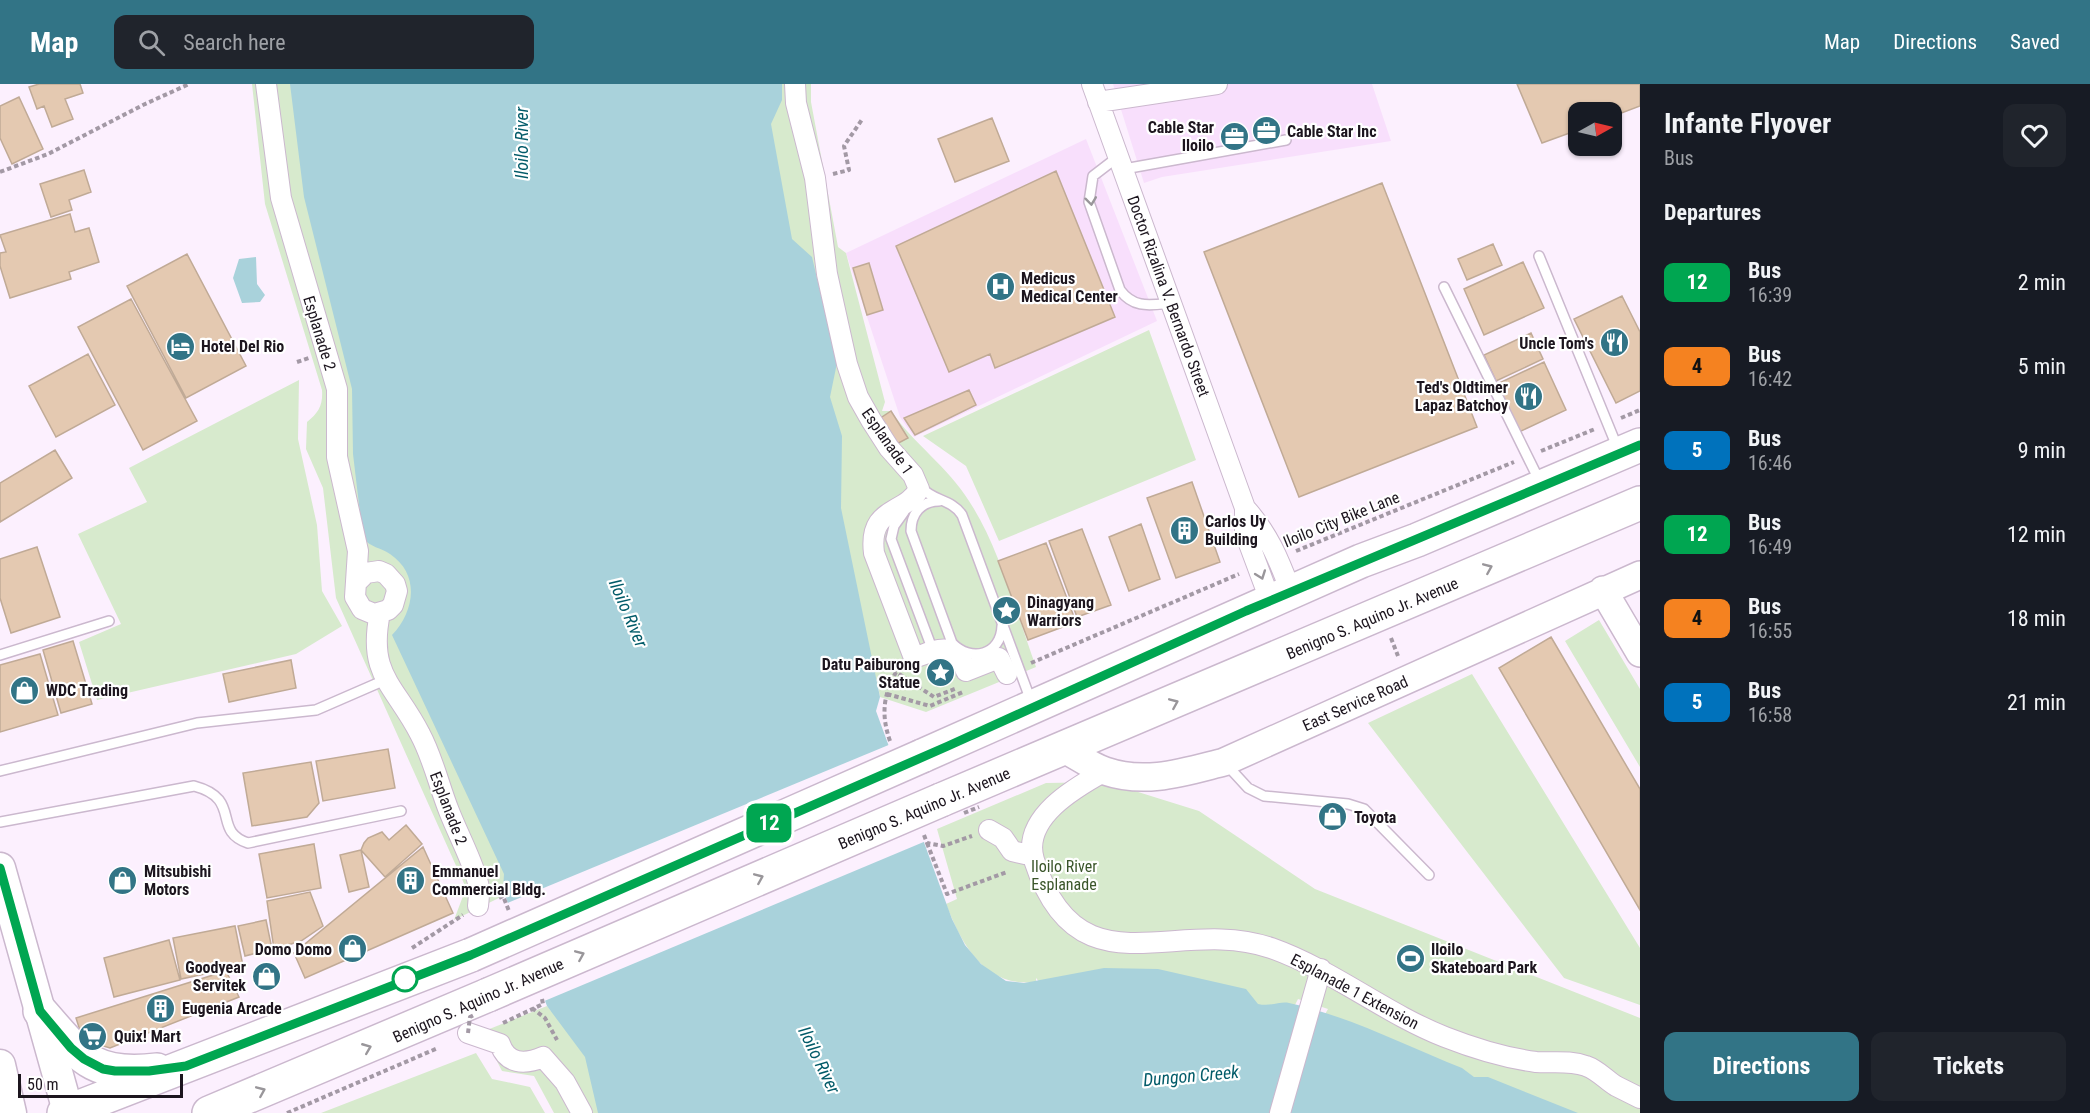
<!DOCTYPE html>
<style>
:root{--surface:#171b24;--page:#20242c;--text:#f1f3f6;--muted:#9ea1a6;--accent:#327486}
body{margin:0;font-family:"Roboto Condensed",sans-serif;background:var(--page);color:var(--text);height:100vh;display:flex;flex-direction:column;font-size:22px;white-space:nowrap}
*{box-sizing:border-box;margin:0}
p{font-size:20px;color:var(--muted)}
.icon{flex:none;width:33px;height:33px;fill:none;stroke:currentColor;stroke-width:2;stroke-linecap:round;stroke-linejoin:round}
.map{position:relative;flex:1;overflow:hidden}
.side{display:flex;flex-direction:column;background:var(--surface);width:450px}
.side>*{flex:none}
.badge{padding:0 12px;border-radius:9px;font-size:21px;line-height:39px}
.needle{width:39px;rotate:82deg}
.fabs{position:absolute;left:1568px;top:18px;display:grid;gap:12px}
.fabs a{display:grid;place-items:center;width:54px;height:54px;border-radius:12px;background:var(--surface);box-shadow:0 2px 4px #0004;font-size:30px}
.scale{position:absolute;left:18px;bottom:15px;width:165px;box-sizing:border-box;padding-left:6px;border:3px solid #1c151e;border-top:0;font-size:16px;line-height:21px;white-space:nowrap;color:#1c151e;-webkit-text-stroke:4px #fff;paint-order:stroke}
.map>.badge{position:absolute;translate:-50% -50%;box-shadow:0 0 0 3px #fff}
h2{padding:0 24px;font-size:22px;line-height:54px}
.round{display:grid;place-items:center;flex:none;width:63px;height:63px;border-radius:12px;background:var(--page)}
.head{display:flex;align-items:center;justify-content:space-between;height:102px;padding:0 24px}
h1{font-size:28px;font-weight:700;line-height:45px}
.cta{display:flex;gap:12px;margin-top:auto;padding:12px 24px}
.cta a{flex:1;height:69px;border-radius:12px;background:var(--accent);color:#fff;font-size:24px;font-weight:700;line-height:69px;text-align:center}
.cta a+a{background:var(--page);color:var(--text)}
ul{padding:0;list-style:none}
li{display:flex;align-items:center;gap:18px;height:84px;padding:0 24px}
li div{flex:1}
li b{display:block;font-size:22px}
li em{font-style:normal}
li .badge{min-width:66px;font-weight:700;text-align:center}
header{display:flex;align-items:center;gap:36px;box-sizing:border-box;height:84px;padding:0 30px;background:var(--accent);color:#fff}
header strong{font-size:28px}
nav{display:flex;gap:33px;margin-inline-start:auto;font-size:21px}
.search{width:420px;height:54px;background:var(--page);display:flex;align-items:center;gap:15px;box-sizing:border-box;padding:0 21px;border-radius:12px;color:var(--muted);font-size:22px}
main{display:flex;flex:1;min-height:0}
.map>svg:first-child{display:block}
.built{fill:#f8dffc}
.green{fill:#d7eacd}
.water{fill:#a9d2db}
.pier{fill:#fcf0fe}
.building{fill:#e4c9b1;stroke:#c0aa96;stroke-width:1.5}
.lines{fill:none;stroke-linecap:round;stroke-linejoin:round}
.lane-casing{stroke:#cbb8ce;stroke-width:12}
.street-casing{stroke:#cbb8ce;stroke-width:22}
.secondary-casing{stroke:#cbb8ce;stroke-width:30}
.primary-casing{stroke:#cbb8ce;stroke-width:33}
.highway-casing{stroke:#cbb8ce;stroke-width:36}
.path{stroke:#a399a5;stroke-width:4;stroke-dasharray:4.5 3;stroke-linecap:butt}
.lane{stroke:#fff;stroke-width:9}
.street{stroke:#fff;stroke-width:20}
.secondary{stroke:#fff;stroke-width:27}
.primary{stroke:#fff;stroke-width:30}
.highway{stroke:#fff;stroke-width:33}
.highway-bridge-casing{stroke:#cbb8ce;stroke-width:36;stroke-linecap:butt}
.path-bridge{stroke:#a399a5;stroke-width:4;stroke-dasharray:4.5 3;stroke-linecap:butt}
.highway-bridge{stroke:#fff;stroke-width:33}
.oneway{stroke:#99969a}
.line-casing{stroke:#fff;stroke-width:14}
.line{stroke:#00a651;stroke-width:9}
.stop-dot{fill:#fff;stroke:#00a651;stroke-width:3}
.labels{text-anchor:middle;stroke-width:4.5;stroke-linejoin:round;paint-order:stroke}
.poi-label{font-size:16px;font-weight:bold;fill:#1c151e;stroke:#fff;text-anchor:start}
.street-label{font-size:16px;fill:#1c151e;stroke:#fff}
.park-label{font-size:16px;fill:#3a552a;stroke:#fff}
.water-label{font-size:18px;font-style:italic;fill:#025b69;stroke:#fff}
</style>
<header>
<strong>Map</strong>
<div class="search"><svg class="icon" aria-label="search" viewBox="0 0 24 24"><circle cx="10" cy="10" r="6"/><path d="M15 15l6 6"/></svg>Search here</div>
<nav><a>Map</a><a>Directions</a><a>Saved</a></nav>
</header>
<main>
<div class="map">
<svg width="1640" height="1029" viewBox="0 0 1640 1029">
<rect width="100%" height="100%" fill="#fcf0fe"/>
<path class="built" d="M1113 0H1372L1391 57 1162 93 1144 99Z
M1086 55 1157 237 914 353 900 333 846 169Z"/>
<path class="green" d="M252 0H299L517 768 504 796 503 812 454 836 466 804 336 514 323 404 306 365 307 338C319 328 323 321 322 306L265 120Z
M752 0H811V18L838 163 846 169 885 318 882 327H891C914 360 948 383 969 417 999 462 1017 531 1036 583L926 628 880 613 877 596 856 577Z
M1149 246 1196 376 999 457 966 382 923 352Z
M299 296 298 355 317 441 322 507 342 542 296 570 97 616 79 558 121 540 78 450 147 418 129 384Z
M1599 536 1640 605V683L1565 557Z
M1472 590 1640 864V921L1564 894 1368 639Z
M1106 698 1199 727 1315 805 1640 934V1029H1492L1320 939 1328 925 1298 915 1284 943 1046 906 1036 894V898C985 904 962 861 946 820L957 815 937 745 1046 699Z
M547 922 551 927 568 922 615 1029H554L534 992 502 987 482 948Z
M476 969 492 995 530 1003 545 1029H321Z"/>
<path class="water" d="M290 0H782V16L771 40 792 155 812 173 837 279 830 313 842 352 841 424 880 613 876 627 952 835 965 861 981 880 1006 897 1024 899 1104 884 1158 885 1246 905 1258 920C1271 923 1280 917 1289 919 1349 932 1406 962 1462 984L1474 993H1488L1578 1029H598L585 973 547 922 503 806 504 790 392 551C414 528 421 491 390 470 380 463 371 464 363 454L353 370 352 305 304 113Z
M256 173 257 200 265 211 260 218 242 219 233 194 239 175Z"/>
<path class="pier" d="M891 660 926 757 542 918 505 820Z"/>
<path class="building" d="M39 0H80L83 9 65 15 73 35 52 43 44 22 37 25 29 3Z
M1517 0H1640V22L1611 33V28H1578V46L1542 59Z
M19 13 43 65 12 80 0 54V22Z
M992 34 1009 77 955 98 938 55Z
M84 86 91 108 69 116 72 126 51 133 40 100Z
M1056 87 1115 233 995 284 990 270 949 288 896 162Z
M1382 99 1477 343 1299 413 1204 168Z
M70 130 75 148 89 144 99 178 69 188 71 195 10 214 0 182V169L6 168 0 151Z
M1493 160 1502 181 1467 196 1458 175Z
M187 170 246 282 186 314 127 202Z
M1523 178 1544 224 1484 251 1464 205Z
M869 179 883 226 867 231 853 184Z
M1622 212 1640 248V307L1616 319 1574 235Z
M131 215 197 337 143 366 78 243Z
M1531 249 1543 275 1496 297 1484 271Z
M88 270 115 321 56 353 29 302Z
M1544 278 1566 326 1519 348 1497 300Z
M969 306 976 321 915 351 904 334Z
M891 327 908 354 891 363 876 337Z
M55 366 72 394 0 438V399Z
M1192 398 1220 478 1176 494 1147 414Z
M1141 440 1160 495 1129 507 1109 453Z
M1082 445 1111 521 1077 533 1049 457Z
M1046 459 1076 538 1028 556 998 477Z
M37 463 60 533 11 549 0 514V475Z
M1551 553 1640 705V826L1499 584Z
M73 557 92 620 61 629 43 566Z
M40 570 58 631 0 648V581Z
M291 576 296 604 229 618 223 590Z
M388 665 395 704 323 717 316 677Z
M311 678 319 719 307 733 252 742 243 689Z
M406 741 422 760 385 793 361 766 364 759 368 754 382 748 389 756Z
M314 760 321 804 267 814 259 770Z
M423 763 453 829 305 894 294 869Z
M361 766 369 803 349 808 340 771Z
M310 808 323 842 301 857 274 865 267 817Z
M266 836 272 865 245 872 238 842Z
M235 842 243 882 181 895 173 854Z
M169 856 180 896 114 913 104 874Z
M226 887 239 913 110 964 83 956 76 934Z"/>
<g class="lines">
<defs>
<path id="lane" d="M1119 72 1093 92 1089 118 1120 206C1134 225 1150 221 1172 219
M1124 85 1286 56
M1539 172 1618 365
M1444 203 1540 398
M921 403C932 417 952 415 962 431L1031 617
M939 417C921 417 911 430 911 447L952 559C971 579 1001 571 1002 542
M904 428 894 442 891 455 933 567
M0 571 109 537
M1225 679 1248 704 1264 712 1348 720 1364 725 1429 791
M0 687 197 639 316 626 385 596
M0 738 194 702C243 715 211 747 248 759L401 727"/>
<path id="street" d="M266 0 281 114 337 305V373L358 467 355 513 362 525 374 530 388 526 393 521 397 507 395 500 386 490 379 487 366 489 356 499
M795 0 796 19 815 94 827 190 847 280 858 313 871 336 889 364 913 391 919 405C905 431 868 422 874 469L914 574C938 565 955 556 966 587L999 574 1007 590
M1092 0 1245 424V449L1270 516
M1098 18 1217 0
M1245 424C1268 449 1279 476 1291 508
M380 529C367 591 395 601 420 650 433 674 439 702 449 727 458 750 470 772 477 795 480 804 479 812 478 822
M1105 687C1076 703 1021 734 1034 776 1078 913 1175 831 1271 864 1333 886 1384 929 1445 953 1473 964 1506 974 1536 978 1553 979 1570 976 1586 982 1598 986 1606 996 1616 1002 1624 1006 1632 1010 1640 1014
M989 746 1003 754 1012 767 1025 770 1032 768
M468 949 500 960C507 980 524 981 543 973L565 998 582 1029
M1280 1029 1321 885"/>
<path id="secondary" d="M1603 506 1640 569
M1064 665C1077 672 1091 682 1105 687 1146 701 1184 688 1224 678L1640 491"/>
<path id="primary" d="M0 784 68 1027
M0 981 11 1029"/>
<path id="highway" d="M922 672 1361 477 1417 456 1640 361
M941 716 1640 419
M40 927C80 972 91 994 157 986
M64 1029 471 871
M209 1029 488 911"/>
</defs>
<use href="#lane" class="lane-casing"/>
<use href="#street" class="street-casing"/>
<use href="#secondary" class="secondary-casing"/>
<use href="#primary" class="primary-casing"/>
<use href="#highway" class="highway-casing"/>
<path class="path" d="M0 88 48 70 143 21 189 0
M833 90 849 86 844 62 863 34
M297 278 309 274
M1621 334 1640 326
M1541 367 1595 345
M1296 467 1514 378
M1391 554 1398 572
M1031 579 1239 490
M887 610 930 622 963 608
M890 657C881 631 883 612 896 588L934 613 957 604
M924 751 927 759 943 762 972 752
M927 759 947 810 1007 788
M499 814 503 812 509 827
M412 864 463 831
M532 924 545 934 557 956
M503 939 543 920 542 915
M287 1029 438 964"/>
<use href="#lane" class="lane"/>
<use href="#street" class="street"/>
<use href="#secondary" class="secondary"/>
<use href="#primary" class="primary"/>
<use href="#highway" class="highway"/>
<defs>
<path id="highway-bridge" d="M471 871 922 672
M488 911 941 716"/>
</defs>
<use href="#highway-bridge" class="highway-bridge-casing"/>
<path class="path-bridge" d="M964 729 979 723
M468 949 470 933 474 931"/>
<use href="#highway-bridge" class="highway-bridge"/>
</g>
<defs><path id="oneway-chevron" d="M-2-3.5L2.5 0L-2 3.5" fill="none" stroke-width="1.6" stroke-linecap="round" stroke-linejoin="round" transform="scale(1.5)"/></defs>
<g class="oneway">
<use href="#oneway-chevron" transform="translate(1091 117) rotate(83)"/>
<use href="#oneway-chevron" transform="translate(1488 484) rotate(-23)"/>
<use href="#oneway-chevron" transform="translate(1261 491) rotate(70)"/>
<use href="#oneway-chevron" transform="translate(1174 619) rotate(-23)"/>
<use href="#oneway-chevron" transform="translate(759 794) rotate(-23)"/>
<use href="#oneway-chevron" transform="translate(580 871) rotate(-23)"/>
<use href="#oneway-chevron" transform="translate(367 964) rotate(-22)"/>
<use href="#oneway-chevron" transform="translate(261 1007) rotate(-23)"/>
</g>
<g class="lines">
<defs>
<path id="line" d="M0 784 40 927 71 964 84 975 103 985 115 987H149L186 982 471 871 948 662 1246 527 1640 361"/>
</defs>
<use href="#line" class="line-casing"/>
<use href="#line" class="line"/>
</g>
<defs>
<symbol id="office-disc" viewBox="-11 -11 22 22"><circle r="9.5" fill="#327486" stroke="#fff"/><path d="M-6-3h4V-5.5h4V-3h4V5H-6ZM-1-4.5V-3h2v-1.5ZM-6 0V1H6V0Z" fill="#fff"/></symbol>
<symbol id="hospital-disc" viewBox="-11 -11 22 22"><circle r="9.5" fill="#327486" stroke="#fff"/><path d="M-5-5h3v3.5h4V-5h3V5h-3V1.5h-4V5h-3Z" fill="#fff"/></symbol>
<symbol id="restaurant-disc" viewBox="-11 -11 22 22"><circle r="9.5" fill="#327486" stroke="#fff"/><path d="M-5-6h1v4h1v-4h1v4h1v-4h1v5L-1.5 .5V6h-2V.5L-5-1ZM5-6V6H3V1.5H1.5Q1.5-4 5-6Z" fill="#fff"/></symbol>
<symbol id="hotel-disc" viewBox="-11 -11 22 22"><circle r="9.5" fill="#327486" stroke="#fff"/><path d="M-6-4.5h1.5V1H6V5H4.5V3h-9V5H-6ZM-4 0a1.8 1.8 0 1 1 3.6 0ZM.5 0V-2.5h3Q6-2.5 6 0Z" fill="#fff"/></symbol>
<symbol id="building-disc" viewBox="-11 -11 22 22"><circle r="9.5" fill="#327486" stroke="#fff"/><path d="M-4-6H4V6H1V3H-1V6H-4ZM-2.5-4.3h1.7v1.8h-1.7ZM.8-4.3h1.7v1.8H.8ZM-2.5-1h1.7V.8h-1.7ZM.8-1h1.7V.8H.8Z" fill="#fff"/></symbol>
<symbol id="sight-disc" viewBox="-11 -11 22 22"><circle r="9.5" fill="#327486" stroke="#fff"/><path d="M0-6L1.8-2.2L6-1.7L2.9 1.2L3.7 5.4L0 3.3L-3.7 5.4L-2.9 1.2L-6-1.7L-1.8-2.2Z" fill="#fff"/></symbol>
<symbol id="shop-disc" viewBox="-11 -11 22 22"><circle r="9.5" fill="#327486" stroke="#fff"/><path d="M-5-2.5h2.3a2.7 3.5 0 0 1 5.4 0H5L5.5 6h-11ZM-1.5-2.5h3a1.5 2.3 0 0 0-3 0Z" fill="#fff"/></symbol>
<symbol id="stadium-disc" viewBox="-11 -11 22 22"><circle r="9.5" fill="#327486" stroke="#fff"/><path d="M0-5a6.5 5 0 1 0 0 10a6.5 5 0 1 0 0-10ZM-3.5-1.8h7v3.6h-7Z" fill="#fff"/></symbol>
<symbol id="supermarket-disc" viewBox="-11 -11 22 22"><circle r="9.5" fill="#327486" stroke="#fff"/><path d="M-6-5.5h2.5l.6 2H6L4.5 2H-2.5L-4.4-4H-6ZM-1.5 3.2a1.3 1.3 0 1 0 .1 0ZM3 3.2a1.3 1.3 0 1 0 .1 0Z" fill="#fff"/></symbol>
</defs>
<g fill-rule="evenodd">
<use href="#office-disc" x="1250" y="30" width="33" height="33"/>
<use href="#office-disc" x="1218" y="36" width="33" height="33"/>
<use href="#hospital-disc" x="984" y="186" width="33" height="33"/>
<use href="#restaurant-disc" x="1598" y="242" width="33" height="33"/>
<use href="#hotel-disc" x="164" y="246" width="33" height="33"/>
<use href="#restaurant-disc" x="1512" y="296" width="33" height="33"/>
<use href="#building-disc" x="1168" y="430" width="33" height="33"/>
<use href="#sight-disc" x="990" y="510" width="33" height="33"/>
<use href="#sight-disc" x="924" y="572" width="33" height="33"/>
<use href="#shop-disc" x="8" y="590" width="33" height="33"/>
<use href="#shop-disc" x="1316" y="716" width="33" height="33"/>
<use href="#shop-disc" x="106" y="780" width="33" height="33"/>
<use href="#building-disc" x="394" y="780" width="33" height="33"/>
<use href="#shop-disc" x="336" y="848" width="33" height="33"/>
<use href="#stadium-disc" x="1394" y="858" width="33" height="33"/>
<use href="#shop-disc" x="250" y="876" width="33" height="33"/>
<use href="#building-disc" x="144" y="908" width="33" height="33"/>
<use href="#supermarket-disc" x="76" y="936" width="33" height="33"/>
</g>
<circle class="stop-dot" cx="405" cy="895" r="12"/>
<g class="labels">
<g class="poi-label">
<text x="1214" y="49" text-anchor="end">Cable Star<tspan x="1214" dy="18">Iloilo</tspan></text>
<text x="1287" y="53">Cable Star Inc</text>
<text x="1021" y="200">Medicus<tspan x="1021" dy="18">Medical Center</tspan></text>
<text x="1594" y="265" text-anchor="end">Uncle Tom's</text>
<text x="201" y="268">Hotel Del Rio</text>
<text x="1508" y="309" text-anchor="end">Ted's Oldtimer<tspan x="1508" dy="18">Lapaz Batchoy</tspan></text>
<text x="1205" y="443">Carlos Uy<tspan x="1205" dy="18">Building</tspan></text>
<text x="1027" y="524">Dinagyang<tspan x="1027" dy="18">Warriors</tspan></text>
<text x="920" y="586" text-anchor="end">Datu Paiburong<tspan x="920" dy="18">Statue</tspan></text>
<text x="46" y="612">WDC Trading</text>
<text x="1354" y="739">Toyota</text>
<text x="144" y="793">Mitsubishi<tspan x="144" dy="18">Motors</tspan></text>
<text x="432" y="793">Emmanuel<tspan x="432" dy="18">Commercial Bldg.</tspan></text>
<text x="332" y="871" text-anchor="end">Domo Domo</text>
<text x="1431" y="871">Iloilo<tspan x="1431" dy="18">Skateboard Park</tspan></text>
<text x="246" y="889" text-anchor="end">Goodyear<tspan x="246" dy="18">Servitek</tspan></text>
<text x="182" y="930">Eugenia Arcade</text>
<text x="114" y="958">Quix! Mart</text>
</g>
<g class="street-label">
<text transform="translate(1169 212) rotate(70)" y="6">Doctor Rizalina V. Bernardo Street</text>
<text transform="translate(320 249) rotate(73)" y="6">Esplanade 2</text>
<text transform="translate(888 357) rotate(55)" y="6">Esplanade 1</text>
<text transform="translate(1341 435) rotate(-22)" y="6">Iloilo City Bike Lane</text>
<text transform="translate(1372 534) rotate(-23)" y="6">Benigno S. Aquino Jr. Avenue</text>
<text transform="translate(1355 619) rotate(-24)" y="6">East Service Road</text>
<text transform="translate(449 724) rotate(69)" y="6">Esplanade 2</text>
<text transform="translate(924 724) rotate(-23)" y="6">Benigno S. Aquino Jr. Avenue</text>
<text transform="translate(1355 907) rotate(28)" y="6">Esplanade 1 Extension</text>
<text transform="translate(478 916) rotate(-24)" y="6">Benigno S. Aquino Jr. Avenue</text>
</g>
<g class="park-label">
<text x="1064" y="788">Iloilo River<tspan x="1064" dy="18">Esplanade</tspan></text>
</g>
<g class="water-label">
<text transform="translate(522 59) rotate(-90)" y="6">Iloilo River</text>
<text transform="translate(628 529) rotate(67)" y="6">Iloilo River</text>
<text transform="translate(819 976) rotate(64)" y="6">Iloilo River</text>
<text transform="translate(1191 992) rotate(-5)" y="6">Dungon Creek</text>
</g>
</g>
</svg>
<div class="fabs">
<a><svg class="needle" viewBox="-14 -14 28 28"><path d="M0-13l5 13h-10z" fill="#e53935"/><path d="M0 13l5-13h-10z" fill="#9ea1a6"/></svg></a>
</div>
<div class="scale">50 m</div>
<b class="badge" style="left:769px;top:739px;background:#00a651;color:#fff">12</b>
</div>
<section class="side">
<div class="head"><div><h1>Infante Flyover</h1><p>Bus</p></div><a class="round"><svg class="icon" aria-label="heart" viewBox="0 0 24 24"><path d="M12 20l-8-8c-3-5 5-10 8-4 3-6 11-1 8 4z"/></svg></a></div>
<h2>Departures</h2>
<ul>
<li><span class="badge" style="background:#00a651;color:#fff">12</span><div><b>Bus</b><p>16:39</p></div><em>2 min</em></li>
<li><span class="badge" style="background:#f58220;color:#111">4</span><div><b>Bus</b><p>16:42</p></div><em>5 min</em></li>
<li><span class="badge" style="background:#0072bc;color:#fff">5</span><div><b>Bus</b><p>16:46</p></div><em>9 min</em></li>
<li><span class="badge" style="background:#00a651;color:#fff">12</span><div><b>Bus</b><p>16:49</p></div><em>12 min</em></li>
<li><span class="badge" style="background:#f58220;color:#111">4</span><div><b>Bus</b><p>16:55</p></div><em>18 min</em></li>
<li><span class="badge" style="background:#0072bc;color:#fff">5</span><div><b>Bus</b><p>16:58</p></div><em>21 min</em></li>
</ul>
<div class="cta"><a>Directions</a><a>Tickets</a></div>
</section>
</main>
